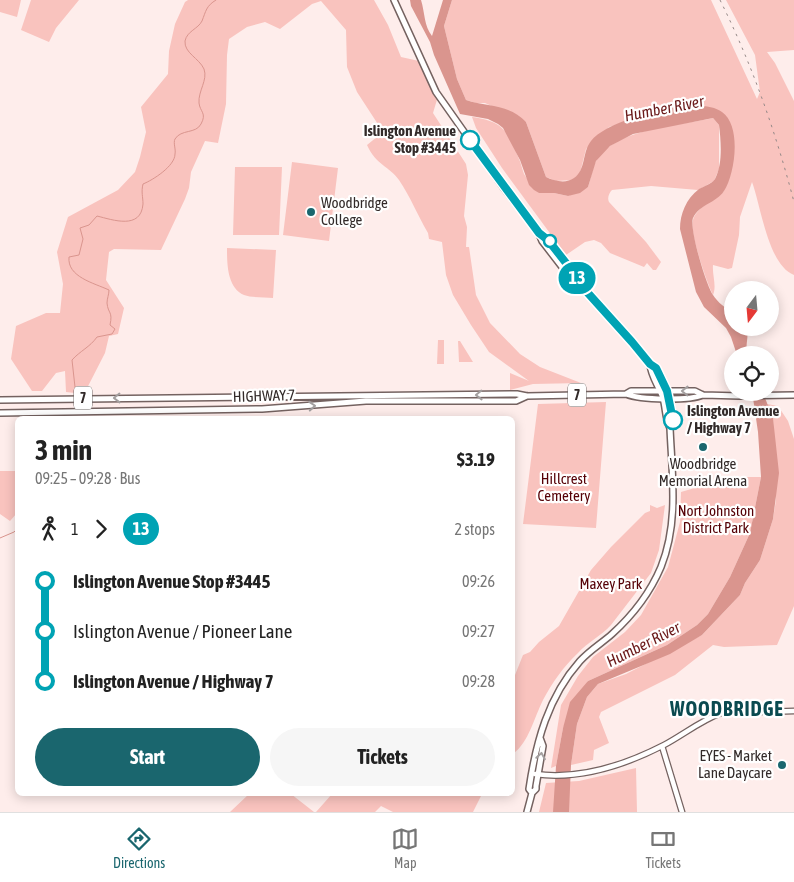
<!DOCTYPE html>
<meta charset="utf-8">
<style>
:root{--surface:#fff;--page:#f6f6f6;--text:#222;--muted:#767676;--line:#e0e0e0;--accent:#1a666e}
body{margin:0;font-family:"Asap Condensed",sans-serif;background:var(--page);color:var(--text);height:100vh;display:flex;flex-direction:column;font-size:19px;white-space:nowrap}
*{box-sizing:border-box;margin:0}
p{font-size:16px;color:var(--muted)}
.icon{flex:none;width:28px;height:28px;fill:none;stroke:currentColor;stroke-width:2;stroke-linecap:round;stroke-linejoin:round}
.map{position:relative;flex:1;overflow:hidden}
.side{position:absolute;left:15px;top:416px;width:500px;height:380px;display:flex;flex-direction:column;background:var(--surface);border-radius:8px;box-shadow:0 2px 12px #0003}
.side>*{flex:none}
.badge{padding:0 10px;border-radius:16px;font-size:18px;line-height:32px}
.needle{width:32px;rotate:196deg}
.tools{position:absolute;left:724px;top:281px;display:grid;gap:10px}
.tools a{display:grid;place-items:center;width:55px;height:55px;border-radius:50%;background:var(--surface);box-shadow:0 2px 12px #0003;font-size:25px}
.map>.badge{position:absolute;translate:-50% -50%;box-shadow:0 0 0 2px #fff}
.legs{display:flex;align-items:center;gap:8px;height:55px;padding:0 20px;font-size:16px}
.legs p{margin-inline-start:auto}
.summary{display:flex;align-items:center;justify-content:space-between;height:85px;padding:0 20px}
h1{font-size:28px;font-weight:700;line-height:38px}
.cta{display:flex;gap:10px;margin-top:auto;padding:10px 20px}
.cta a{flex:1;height:58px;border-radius:30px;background:var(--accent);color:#fff;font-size:20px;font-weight:700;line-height:58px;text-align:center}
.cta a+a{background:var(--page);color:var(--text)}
ul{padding:0 20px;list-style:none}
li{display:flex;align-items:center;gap:18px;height:50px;font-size:19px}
li i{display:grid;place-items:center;width:8px;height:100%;margin:0 6px;background:currentColor}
li i::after{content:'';width:12px;height:12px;margin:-6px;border:4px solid;border-radius:50%;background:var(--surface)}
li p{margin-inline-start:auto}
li:first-child i{background:linear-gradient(#0000 50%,currentColor 0)}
li:last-child i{background:linear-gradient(currentColor 50%,#0000 0)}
.dock{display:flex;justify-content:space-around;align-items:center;height:70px;border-top:1px solid var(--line);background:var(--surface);font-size:14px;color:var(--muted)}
.dock a{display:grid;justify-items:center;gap:2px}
.dock .current{color:var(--accent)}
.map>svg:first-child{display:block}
.green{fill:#f9c3be}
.water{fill:#da958e}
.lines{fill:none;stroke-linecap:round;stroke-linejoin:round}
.stream{stroke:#da958e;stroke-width:1}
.tertiary-casing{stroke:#746260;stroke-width:7}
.secondary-casing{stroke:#746260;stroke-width:8}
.primary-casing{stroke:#746260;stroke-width:8}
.tertiary{stroke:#fff;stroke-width:4.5}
.secondary{stroke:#fff;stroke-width:5}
.primary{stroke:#fff;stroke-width:5}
.rail{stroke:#948887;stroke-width:1;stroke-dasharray:2.5 5;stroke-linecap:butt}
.oneway{stroke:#a39f9f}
.line-1-casing{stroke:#fff;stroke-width:11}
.line-1{stroke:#00a3b4;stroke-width:8}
.stop-1-dot{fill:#fff;stroke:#00a3b4;stroke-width:2.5}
.poi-dot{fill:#1a666e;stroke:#fff;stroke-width:2}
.labels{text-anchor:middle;stroke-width:4.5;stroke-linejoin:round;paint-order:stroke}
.shield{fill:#fff;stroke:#706a69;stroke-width:1}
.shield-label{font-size:14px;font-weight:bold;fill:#322a29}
.stop-label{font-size:15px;font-weight:bold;fill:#322a29;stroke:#fff;text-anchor:end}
.poi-label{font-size:15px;fill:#322a29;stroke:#fff;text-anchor:start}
.street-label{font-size:15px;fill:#322a29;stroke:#fff}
.park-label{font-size:15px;fill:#550006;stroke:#fff}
.water-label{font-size:16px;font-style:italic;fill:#6b1a1a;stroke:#fff}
.district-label{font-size:20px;font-weight:bold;letter-spacing:1px;fill:#0a4a50;stroke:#fff}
</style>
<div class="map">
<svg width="794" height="812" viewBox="0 0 794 812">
<rect width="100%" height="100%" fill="#feedeb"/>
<path class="green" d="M0 0H21L17 17 0 12Z
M31 0H79L56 28 49 42 21 30Z
M188 0H374L388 25 401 57 419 61 438 88 439 93 433 113 466 164 468 175 464 216 467 227 466 247H469L476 295 490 323 520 354 540 367 581 383 533 384 510 390V373L529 381 489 352 471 325 453 295 446 275 442 242 429 239 428 233C418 216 410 196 399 180 389 166 376 165 367 145L383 132 357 92 347 67 346 30 321 1 312 4 280 29 265 22 247 27 229 39 227 55 226 104 218 143 205 141 191 172 189 188 185 199 161 250 114 249 109 252 106 280 124 308 118 334 109 336 105 353 84 394 66 392 65 371 56 373 42 391H32L11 359 16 326 46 313H60L63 284 57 252 68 217 118 190 135 172 140 157 146 132 141 107 168 74 169 51 175 24 185 2Z
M452 0H711L757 99 760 92 755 55 726 0H794V50L767 52 775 63 794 101V275C768 265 761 206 752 182L740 217 739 235 732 268 728 269 713 265C712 275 717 286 713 295 707 283 689 232 693 220 696 208 714 200 724 191L728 119 672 107 657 111 609 127 586 149 580 173 573 180 556 181 546 177 526 122 485 103H476L466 100 457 79 444 26Z
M472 117C503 121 508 131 519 159 521 163 522 169 524 174 528 181 534 187 539 193H554L568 196 588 187C591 179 592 169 596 161 615 128 679 126 713 118L719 125V169L714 181 698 190 651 186 612 190C609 193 607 198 609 202L646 242 661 262 656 270H653L647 263 644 267 610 253 601 243 594 240 585 242 566 255 502 168 476 128Z
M292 162 338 168 329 241 283 235Z
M235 167H282L279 235H233Z
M227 248 276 250 273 298C265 297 252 298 244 295 227 288 227 263 227 248Z
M438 340H444V364H437Z
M458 341H460L473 362H459Z
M606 402 596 528 523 524 538 404Z
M767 404 778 406 788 421 794 439V606L777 645 724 647 713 645 675 675 601 712 599 717 609 743 594 750 593 760 571 765 577 724 587 697 598 684 626 674 702 635 740 595 745 583 760 560 773 519 776 500 773 418Z
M0 471H17V513L10 521 0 514Z
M738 477H761L750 533 730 577 708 614 697 625 667 645 588 681 563 728 556 766 551 768 561 705 578 676 593 657 625 632 641 615 668 567 680 522 681 492 715 482Z
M650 505 657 508 665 505 659 550 651 573 611 625C601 636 588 642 578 653 564 666 552 683 543 700 534 718 529 742 513 754V680L523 655 530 652 539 642 559 626 591 570 611 547 645 513 650 511Z
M636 768 637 812H539L546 783 579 781Z
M249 794H291L314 812H230Z
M332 794H482L473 812H393L381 806 375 812H316Z"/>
<path class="water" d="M410 0H421C425 13 424 26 432 36L443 0H452L444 26 457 79 466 100C487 107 509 104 526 122L546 177C554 181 566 184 574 178 586 170 582 152 591 141 608 119 698 94 722 112 742 126 735 174 724 191 716 203 700 204 693 218 689 228 706 285 713 295 718 303 725 307 732 313V328H746C750 337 744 345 748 355H737L731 337 726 328 704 307 696 292 680 229C680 214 686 199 699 189 704 186 712 184 715 179 723 164 721 141 719 125L713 118 633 134 610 146 596 161 588 187 580 193 568 196 554 193H539L534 190 529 185 520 160 503 128 498 124 488 119 460 114 434 55 430 42 411 6Z
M750 393H763L773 418 779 473 773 519 760 560 745 583 740 595 702 635 670 654 598 684 587 697 577 724 571 765 569 812H553L556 766 563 728 570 702 588 681 667 645 697 625 708 614 730 577 750 533 761 477 758 432 753 398Z"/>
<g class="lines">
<path class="stream" d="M75 387 72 360C80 351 90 347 97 337L112 334 115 329 110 325C113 311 108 314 107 303 107 299 109 294 109 290 94 283 67 277 69 257L79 255 83 239 80 228 89 225 97 216C113 220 141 230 143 204 143 197 141 192 143 184 153 180 175 166 175 154 176 149 173 143 175 139 181 129 196 134 201 124 207 113 200 112 199 103 198 91 208 80 204 69 199 58 184 53 185 41 187 31 198 29 202 21 206 11 206 6 216 0
M75 419V418
M0 538 14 532 18 528"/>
<defs>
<path id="tertiary" d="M662 746 682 812
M535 774C578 780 625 765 664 745 683 735 700 721 721 713L794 711"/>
<path id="secondary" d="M394 0 436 92 503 187 539 233 548 240 584 286 587 293 632 342 650 364 656 368 667 391 674 423 670 428
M539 234 542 241 579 289 587 293
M532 793 529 789C536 742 548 697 580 661 590 650 602 643 612 634 633 615 650 593 661 567 679 522 672 475 670 428 665 419 666 408 663 398 659 386 651 377 650 364
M527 812 532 793 536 789V786L543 746 540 738"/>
<path id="primary" d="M626 394 631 391H695L703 395 740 396 794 395
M0 400 517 394 527 396 626 394C641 400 688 401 703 395
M0 413 262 409 366 401H516L527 396"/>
</defs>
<use href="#tertiary" class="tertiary-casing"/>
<use href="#secondary" class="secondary-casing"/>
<use href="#primary" class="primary-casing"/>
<use href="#tertiary" class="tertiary"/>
<use href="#secondary" class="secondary"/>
<use href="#primary" class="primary"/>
<path class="rail" d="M720 0C752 64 776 133 794 202"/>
</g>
<defs><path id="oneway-chevron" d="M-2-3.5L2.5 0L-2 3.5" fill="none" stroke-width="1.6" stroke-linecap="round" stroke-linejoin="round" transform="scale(1.25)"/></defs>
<g class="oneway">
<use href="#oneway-chevron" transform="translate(685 391) rotate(-179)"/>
<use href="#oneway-chevron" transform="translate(479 395) rotate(179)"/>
<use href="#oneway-chevron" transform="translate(117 398) rotate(179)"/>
<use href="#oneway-chevron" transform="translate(312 406) rotate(-4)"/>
<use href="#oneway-chevron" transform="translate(541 756) rotate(-81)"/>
</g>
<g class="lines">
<defs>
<path id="line-1" d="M470 140 539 233 548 240 584 286 587 292 632 342 650 364 656 368 667 391 673 420"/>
</defs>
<use href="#line-1" class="line-1-casing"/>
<use href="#line-1" class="line-1"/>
</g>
<g class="stop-1-dot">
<circle cx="470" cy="140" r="9"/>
<circle cx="550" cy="241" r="6"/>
<circle cx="673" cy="420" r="9"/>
</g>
<g class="poi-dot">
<circle cx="311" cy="212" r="5"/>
<circle cx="703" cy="447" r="5"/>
<circle cx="782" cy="765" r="5"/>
</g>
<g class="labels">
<g class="shield">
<rect x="568" y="383.5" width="18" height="23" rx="4"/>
<rect x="74" y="386.5" width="18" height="23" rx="4"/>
</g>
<g class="shield-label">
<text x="577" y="400">7</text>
<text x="83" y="403">7</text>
</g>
<g class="stop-label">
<text x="456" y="136">Islington Avenue<tspan x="456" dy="17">Stop #3445</tspan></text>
<text x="687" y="416" text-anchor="start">Islington Avenue<tspan x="687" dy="17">/ Highway 7</tspan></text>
</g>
<g class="poi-label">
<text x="321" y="208">Woodbridge<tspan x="321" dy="17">College</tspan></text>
<text x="703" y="469" text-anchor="middle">Woodbridge<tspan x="703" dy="17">Memorial Arena</tspan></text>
<text x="772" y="761" text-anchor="end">EYES - Market<tspan x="772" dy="17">Lane Daycare</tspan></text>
</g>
<g class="street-label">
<text transform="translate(264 396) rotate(-2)" y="5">HIGHWAY 7</text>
</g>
<g class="park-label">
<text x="564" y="484">Hillcrest<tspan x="564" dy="17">Cemetery</tspan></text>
<text x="716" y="516">Nort Johnston<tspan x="716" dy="17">District Park</tspan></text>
<text x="611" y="589">Maxey Park</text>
</g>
<g class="water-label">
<text transform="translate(664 108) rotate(-11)" y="6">Humber River</text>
<text transform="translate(643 644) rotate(-27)" y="6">Humber River</text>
</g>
<g class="district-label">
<text x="727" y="716">WOODBRIDGE</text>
</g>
</g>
</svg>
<div class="tools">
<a><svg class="needle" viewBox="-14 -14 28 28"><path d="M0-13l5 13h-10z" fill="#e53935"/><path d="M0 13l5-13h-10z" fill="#767676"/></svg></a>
<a><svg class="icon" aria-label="locate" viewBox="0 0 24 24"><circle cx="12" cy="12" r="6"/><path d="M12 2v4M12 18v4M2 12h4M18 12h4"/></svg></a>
</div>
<b class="badge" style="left:577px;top:278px;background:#00a3b4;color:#fff">13</b>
<section class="side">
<div class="summary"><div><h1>3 min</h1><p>09:25 – 09:28 · Bus</p></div><b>$3.19</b></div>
<div class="legs"><svg class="icon" aria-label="walk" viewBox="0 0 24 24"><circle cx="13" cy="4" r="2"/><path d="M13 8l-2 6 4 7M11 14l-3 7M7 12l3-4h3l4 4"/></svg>1<svg class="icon" aria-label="forward" viewBox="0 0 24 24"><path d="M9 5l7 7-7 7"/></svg><b class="badge" style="background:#00a3b4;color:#fff">13</b><p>2 stops</p></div>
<ul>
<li><i style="color:#00a3b4"></i><b>Islington Avenue Stop #3445</b><p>09:26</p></li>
<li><i style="color:#00a3b4"></i><span>Islington Avenue / Pioneer Lane</span><p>09:27</p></li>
<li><i style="color:#00a3b4"></i><b>Islington Avenue / Highway 7</b><p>09:28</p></li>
</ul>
<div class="cta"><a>Start</a><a>Tickets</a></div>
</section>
</div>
<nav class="dock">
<a class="current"><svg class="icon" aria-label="directions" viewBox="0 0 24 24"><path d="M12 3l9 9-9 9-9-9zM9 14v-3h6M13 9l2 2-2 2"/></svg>Directions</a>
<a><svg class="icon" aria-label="map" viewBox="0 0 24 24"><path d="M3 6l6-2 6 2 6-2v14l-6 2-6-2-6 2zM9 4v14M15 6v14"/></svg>Map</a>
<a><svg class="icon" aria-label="tickets" viewBox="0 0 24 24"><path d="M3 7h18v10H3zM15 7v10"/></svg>Tickets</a>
</nav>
